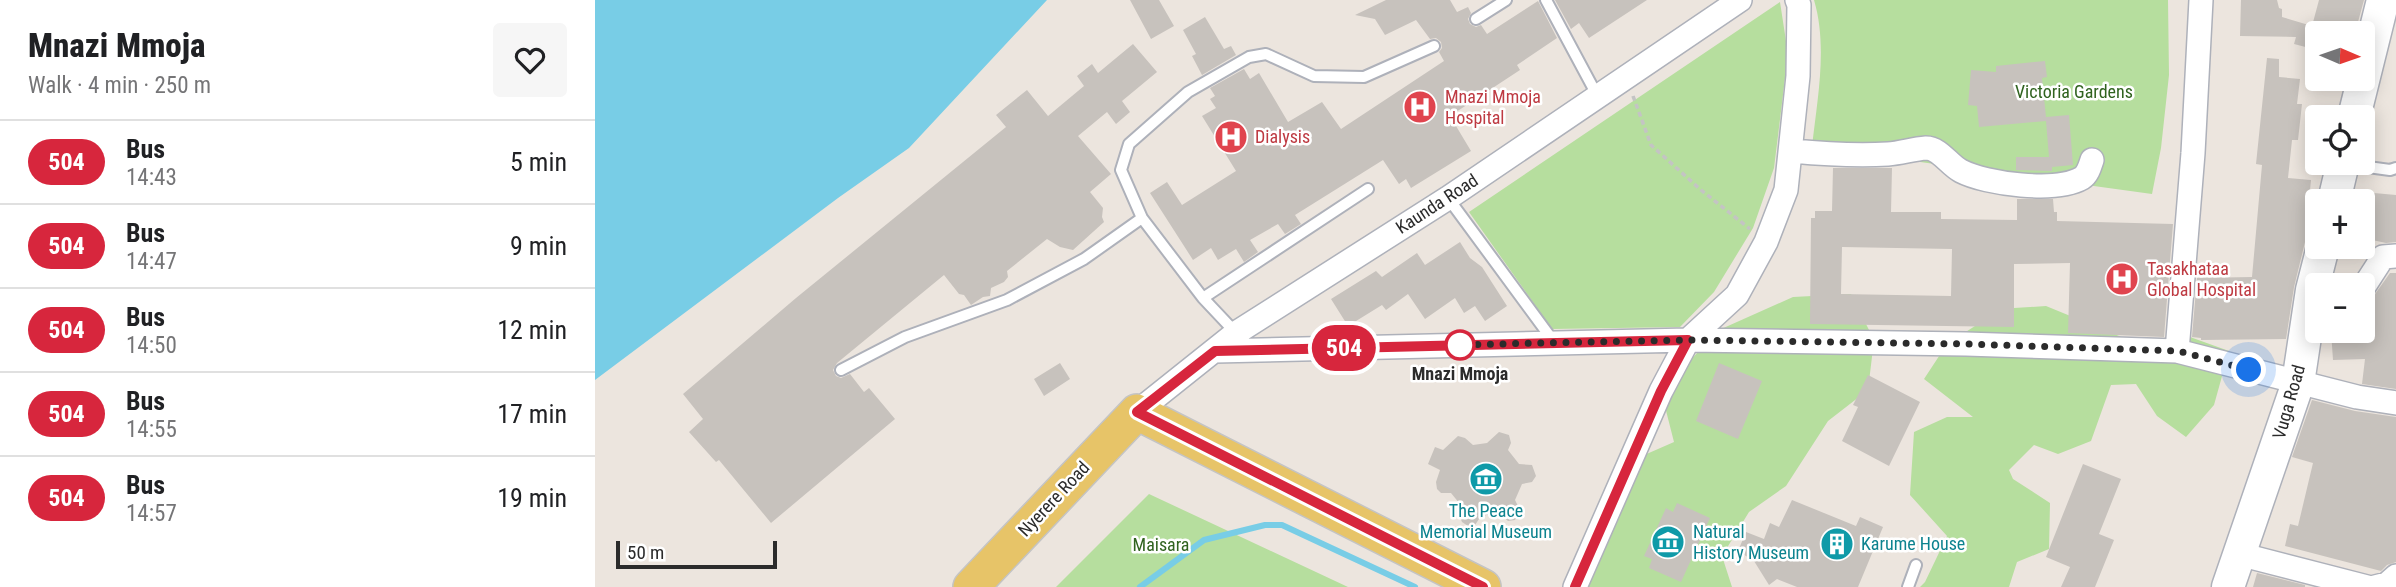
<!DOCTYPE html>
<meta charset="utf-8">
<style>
:root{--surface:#fff;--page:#f6f6f6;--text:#202124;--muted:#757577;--line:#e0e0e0}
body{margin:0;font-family:"Roboto Condensed",sans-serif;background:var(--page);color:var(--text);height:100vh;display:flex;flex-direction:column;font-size:26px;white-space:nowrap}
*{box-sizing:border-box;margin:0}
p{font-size:23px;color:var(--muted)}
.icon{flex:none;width:38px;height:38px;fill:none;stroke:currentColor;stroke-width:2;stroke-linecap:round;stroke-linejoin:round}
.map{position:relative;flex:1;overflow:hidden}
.drawer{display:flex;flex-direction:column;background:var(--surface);width:595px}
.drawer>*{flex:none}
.badge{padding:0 14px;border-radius:23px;font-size:24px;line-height:46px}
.needle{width:46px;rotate:92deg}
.fabs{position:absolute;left:1710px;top:21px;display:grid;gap:14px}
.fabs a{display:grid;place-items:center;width:70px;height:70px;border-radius:7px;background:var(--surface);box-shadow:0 4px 18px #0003;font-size:35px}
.scale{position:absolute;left:21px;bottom:18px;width:161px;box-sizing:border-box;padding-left:7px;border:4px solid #2b2b2b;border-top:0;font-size:19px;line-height:24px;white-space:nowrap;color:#2b2b2b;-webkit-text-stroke:5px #fff;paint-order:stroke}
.you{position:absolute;width:35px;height:35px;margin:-18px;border:5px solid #fff;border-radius:50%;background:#1a73e8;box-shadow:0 0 0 10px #1a73e833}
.map>.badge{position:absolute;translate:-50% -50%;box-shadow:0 0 0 4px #fff}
.round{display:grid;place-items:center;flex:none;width:74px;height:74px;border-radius:7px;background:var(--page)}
.summary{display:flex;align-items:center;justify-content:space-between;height:119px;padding:0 28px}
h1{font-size:33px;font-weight:800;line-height:52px}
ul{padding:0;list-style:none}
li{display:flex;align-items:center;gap:21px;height:84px;padding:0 28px;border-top:2px solid var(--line)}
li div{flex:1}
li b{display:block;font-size:26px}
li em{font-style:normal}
li .badge{min-width:77px;font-weight:700;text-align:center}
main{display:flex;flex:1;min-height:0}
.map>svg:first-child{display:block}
.green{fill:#b6de9e}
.water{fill:#78cde6}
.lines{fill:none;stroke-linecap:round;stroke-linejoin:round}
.stream{stroke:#78cde6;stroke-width:6}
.building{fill:#c7c2bd;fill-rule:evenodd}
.lane-casing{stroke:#aeb1ba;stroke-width:14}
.street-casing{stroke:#aeb1ba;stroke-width:26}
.secondary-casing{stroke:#aeb1ba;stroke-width:35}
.primary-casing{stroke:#c4c4c4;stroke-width:38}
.path{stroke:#c4c4c4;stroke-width:3.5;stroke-dasharray:5 3.5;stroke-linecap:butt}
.lane{stroke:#fff;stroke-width:10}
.street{stroke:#fff;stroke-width:23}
.secondary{stroke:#fff;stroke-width:32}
.primary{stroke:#e7c468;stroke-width:35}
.line-casing{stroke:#fff;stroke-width:16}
.line{stroke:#d7263d;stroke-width:10}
.walk{stroke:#2b2b2b;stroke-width:7;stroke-dasharray:0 12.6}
.stop-dot{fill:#fff;stroke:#d7263d;stroke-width:3.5}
.labels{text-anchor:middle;stroke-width:5;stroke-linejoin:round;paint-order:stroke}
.park-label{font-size:18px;fill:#30631f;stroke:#fff}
.health-label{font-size:18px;fill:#be3a42;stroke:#fff;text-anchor:start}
.street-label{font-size:18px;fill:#2b2b2b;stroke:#fff}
.stop-label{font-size:18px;font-weight:bold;fill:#2b2b2b;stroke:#fff}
.culture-label{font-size:18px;fill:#0d838f;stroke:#fff;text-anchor:start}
</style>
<main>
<section class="drawer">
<div class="summary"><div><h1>Mnazi Mmoja</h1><p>Walk · 4 min · 250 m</p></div><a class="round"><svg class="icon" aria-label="heart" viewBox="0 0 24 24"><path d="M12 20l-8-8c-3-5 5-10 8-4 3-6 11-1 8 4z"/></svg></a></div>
<ul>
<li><span class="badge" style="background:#d7263d;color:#fff">504</span><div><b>Bus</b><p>14:43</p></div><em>5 min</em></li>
<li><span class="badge" style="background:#d7263d;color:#fff">504</span><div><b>Bus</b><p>14:47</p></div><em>9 min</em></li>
<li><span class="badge" style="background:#d7263d;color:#fff">504</span><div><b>Bus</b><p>14:50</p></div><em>12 min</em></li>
<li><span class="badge" style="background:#d7263d;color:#fff">504</span><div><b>Bus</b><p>14:55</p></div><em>17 min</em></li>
<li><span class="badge" style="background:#d7263d;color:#fff">504</span><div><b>Bus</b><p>14:57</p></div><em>19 min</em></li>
</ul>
</section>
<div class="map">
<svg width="1801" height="587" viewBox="0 0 1801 587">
<rect width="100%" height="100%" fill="#ece5de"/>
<path class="green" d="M1219 0H1573L1574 75 1566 148 1557 194 1217 147C1222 100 1233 47 1219 0Z
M1185 2 1193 54 1179 168 1158 228 1119 292 1085 327 957 329 874 212Z
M1256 294 1279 340 1273 390 1233 421 1191 486 1154 512 1127 556 1137 587H986L1047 456 1079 442 1066 391 1124 330 1198 297Z
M1451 306 1529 338 1560 339 1595 337 1634 351 1619 405 1591 437 1562 416 1541 384 1516 385 1496 441 1463 454 1439 445 1414 470 1418 479 1455 503 1454 549 1422 562 1414 587H1325L1330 582 1352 536 1315 495 1319 432 1352 417H1378L1329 379 1352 344 1380 326 1419 308Z
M554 494 753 587H461Z"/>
<path class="water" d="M0 0H452L314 148 243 198 0 380Z"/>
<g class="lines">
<path class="stream" d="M545 587 609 540 670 525H687L820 587"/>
</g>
<path class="building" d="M535 0H564L579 26 556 39Z
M791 0H855L862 12 873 7 876 13 873 19 875 24 881 27 886 25 892 34 943 1 962 38 922 65 925 70 855 116 876 151 816 188 811 179 804 184 788 160 700 215 706 224 690 234 683 224 655 240 663 252 649 262 641 249 623 260 616 248 598 260 555 193 572 182 587 205 641 171 607 116 621 108 615 99 620 96 615 88 649 69 655 79 664 73 693 122 727 102 746 129 849 61 844 52 847 48 846 42 841 38 835 39 821 20 790 35 780 19 760 15Z
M960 0H1052L994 38 984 23 976 29Z
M1646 0H1682L1684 8 1687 9V17L1717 26 1724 0H1769L1760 33H1722V50L1699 44 1701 37 1645 36Z
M610 17 629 49 636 46 641 55 607 75 597 56 601 54 588 30Z
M538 44 562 72 527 101 535 112 521 124 512 112 483 136 516 174 495 192 508 208 507 217 509 222 478 250 465 247 452 239 412 271 413 277 409 282 396 288 395 296 388 297 376 305 369 295 364 294 349 275 242 363 238 370 241 376 246 378 255 374 269 392 274 388 300 419 176 523 124 460 121 462 94 432 108 419 88 394 201 298 411 127 401 115 432 90 453 116 489 86 482 76 497 64 503 73Z
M1672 58 1684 59V77L1705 79 1702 104H1707L1703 140H1697L1693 178 1716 180 1710 242 1699 287 1691 339 1606 340V338L1597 337 1602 278 1657 277 1667 165 1661 164Z
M1450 61 1452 77 1447 78 1451 117 1474 115 1478 165 1457 167V171L1421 170V157H1454L1451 121 1384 127 1382 106 1373 105 1376 70 1401 72V66Z
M1238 168H1297L1296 212H1346V219L1422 220V199H1458L1459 212H1462V221L1578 224 1569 337 1473 333 1475 263 1419 264V327L1215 324 1216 218H1220V211H1237ZM1247 247 1357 249 1356 296 1246 294Z
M1768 192 1801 195V242L1791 243 1768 238Z
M865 242 875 258 887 267 912 306 890 321 880 306 869 313 860 298 830 319 813 294 791 310 787 305 753 326 736 299 781 271 787 277 822 253 830 265Z
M1795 273H1801V389L1767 384 1770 359 1738 360 1736 331H1768V305L1778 304V297Z
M465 363 475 379 449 396 439 379Z
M1124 363 1167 381 1143 439 1101 421Z
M1273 375 1325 402 1294 466 1247 441 1263 407 1258 405Z
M1717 400 1760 411 1801 417V562L1792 565 1786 571 1690 546 1695 524 1703 526 1718 463 1697 457Z
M904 432 914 435 916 443 913 450 924 464 937 465 941 476 937 482 927 484 920 500 925 510 920 520 913 521 904 513 886 516 880 525 873 526 867 522 865 517 869 509 856 493H846L842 489 841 482 845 470 833 464 840 447 848 450 863 436 870 438 878 445 892 443Z
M1488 464 1526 479 1504 534 1519 540 1500 587H1466L1475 567 1451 557Z
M1197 500 1261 526 1265 517 1288 527 1263 587H1202L1182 579 1174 585 1159 561 1143 551 1151 532 1169 539 1175 523 1184 527Z
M1082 503 1115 518 1086 582 1054 568 1057 559 1049 556 1071 508 1078 512Z
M1662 573 1710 585V587H1658Z"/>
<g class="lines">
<defs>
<path id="lane" d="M951 0 1003 97
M881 19 911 0
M1751 164 1795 170 1801 168
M853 198 959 342
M608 298 773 189
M641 333 608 298 547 218 526 170 534 144 593 92 654 57 671 54 719 76 769 77 839 46
M246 370 310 337 412 300 489 259 547 218
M1313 587 1321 565"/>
<path id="street" d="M1197 151C1229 154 1261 156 1293 154 1306 153 1318 149 1331 148 1345 148 1354 165 1366 171 1391 184 1461 193 1487 178 1493 174 1495 166 1497 160
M1768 288 1788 257 1801 256
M620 351 1093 340 1371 344 1582 351 1762 397 1801 403
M1582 351 1598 153 1606 0
M542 412 641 333 853 198 1145 0
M1644 554 1772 587
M980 587 1066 391 1093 340 1142 295 1171 242 1191 190 1203 76 1204 5 1202 0
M1780 587 1792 584 1801 576"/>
<path id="secondary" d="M1759 117 1788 0
M1739 201 1748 163
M1633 587 1703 383 1717 290 1728 247"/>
<path id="primary" d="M376 587 542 412 888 587"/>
</defs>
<use href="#lane" class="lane-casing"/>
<use href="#street" class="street-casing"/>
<use href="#secondary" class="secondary-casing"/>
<use href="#primary" class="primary-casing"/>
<path class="path" d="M1038 96 1056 145 1106 190 1155 229"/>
<use href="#lane" class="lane"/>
<use href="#street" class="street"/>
<use href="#secondary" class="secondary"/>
<use href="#primary" class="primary"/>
</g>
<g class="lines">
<defs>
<path id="line" d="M888 587 542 412 620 351 1093 340 1066 391 980 587"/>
</defs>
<use href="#line" class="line-casing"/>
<use href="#line" class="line"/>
<path class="walk" d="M865 345H855L1093 340 1371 344 1583 351 1654 370"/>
</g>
<defs>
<symbol id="hospital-disc" viewBox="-11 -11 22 22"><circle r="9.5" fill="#e0444e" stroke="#fff"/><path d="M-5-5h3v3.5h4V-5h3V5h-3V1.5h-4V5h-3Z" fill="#fff"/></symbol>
<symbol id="museum-disc" viewBox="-11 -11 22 22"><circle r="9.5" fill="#0f9aa8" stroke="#fff"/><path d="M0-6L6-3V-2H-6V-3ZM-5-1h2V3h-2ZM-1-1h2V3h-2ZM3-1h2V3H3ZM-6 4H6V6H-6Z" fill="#fff"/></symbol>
<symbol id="building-disc" viewBox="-11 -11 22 22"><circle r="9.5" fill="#0f9aa8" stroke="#fff"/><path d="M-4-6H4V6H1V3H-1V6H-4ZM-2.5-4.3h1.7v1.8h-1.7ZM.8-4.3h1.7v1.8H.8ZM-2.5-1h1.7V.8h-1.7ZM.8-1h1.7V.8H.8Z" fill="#fff"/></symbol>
</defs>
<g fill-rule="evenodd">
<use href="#hospital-disc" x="806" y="88" width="38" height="38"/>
<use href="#hospital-disc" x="617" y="118" width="38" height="38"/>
<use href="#hospital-disc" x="1508" y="260" width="38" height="38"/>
<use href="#museum-disc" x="872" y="460" width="38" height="38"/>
<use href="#museum-disc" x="1054" y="523" width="38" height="38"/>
<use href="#building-disc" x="1223" y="525" width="38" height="38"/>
</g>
<circle class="stop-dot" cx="865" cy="345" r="14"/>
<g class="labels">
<g class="park-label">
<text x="1479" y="98">Victoria Gardens</text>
<text x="566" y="551">Maisara</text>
</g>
<g class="health-label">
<text x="850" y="103">Mnazi Mmoja<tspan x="850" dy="21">Hospital</tspan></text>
<text x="660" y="143">Dialysis</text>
<text x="1552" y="275">Tasakhataa<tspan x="1552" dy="21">Global Hospital</tspan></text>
</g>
<g class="street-label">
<text transform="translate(842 204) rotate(-33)" y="6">Kaunda Road</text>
<text transform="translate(1694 402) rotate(-74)" y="6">Vuga Road</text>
<text transform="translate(459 499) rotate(-47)" y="6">Nyerere Road</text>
</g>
<g class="stop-label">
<text x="865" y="380">Mnazi Mmoja</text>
</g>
<g class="culture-label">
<text x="891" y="517" text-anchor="middle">The Peace<tspan x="891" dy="21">Memorial Museum</tspan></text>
<text x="1098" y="538">Natural<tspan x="1098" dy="21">History Museum</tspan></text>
<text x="1266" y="550">Karume House</text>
</g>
</g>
</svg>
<div class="fabs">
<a><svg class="needle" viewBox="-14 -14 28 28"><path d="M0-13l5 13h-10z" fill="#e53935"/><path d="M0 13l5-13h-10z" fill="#757577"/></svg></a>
<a><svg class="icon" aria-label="locate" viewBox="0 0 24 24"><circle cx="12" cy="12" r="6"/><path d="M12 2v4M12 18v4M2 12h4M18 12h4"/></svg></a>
<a>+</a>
<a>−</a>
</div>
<div class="scale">50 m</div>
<div class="you" style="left:1654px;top:370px"></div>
<b class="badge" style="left:749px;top:348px;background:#d7263d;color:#fff">504</b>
</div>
</main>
